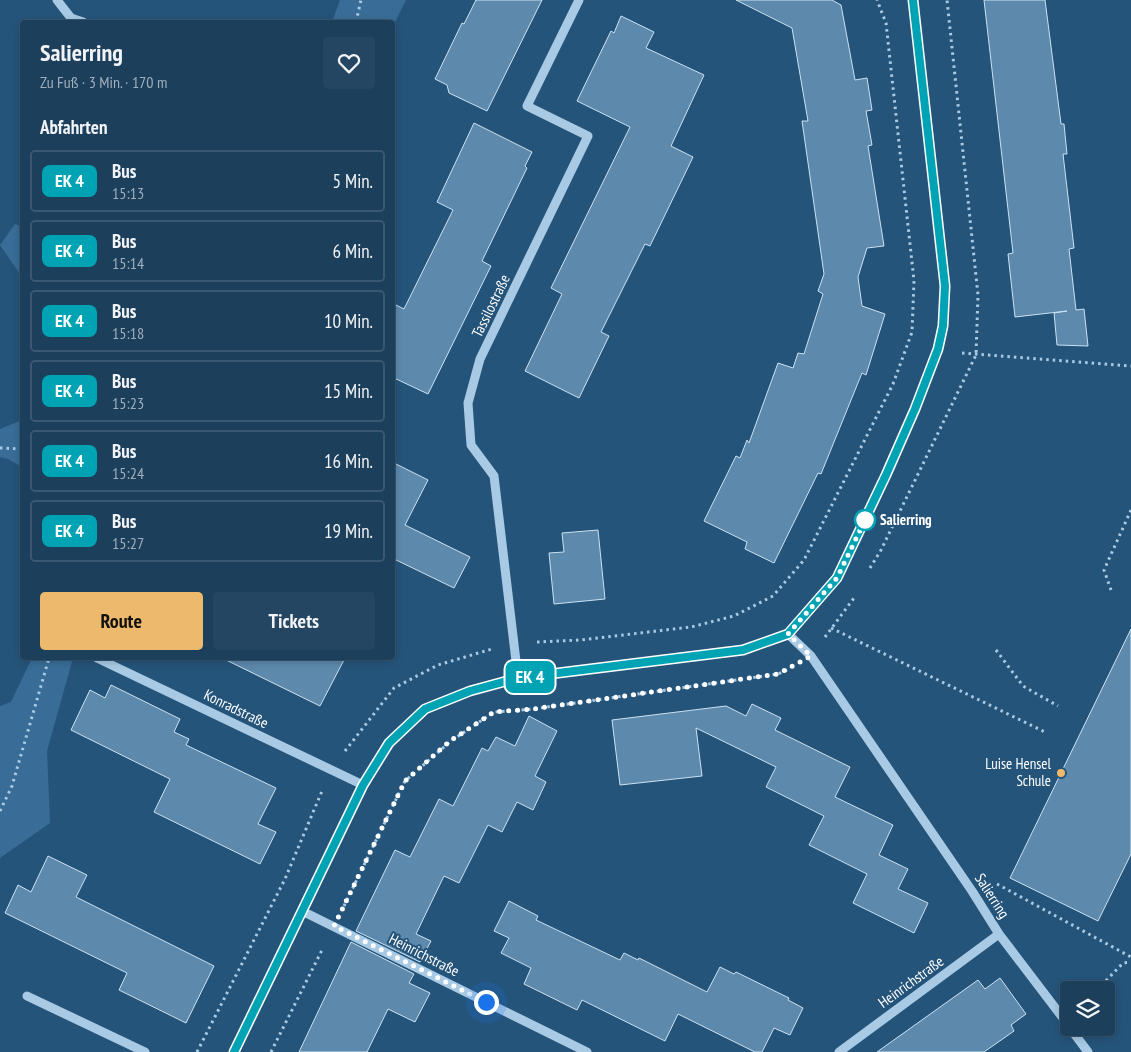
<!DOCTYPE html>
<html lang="de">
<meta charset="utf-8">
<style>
:root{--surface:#1c3f5c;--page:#254662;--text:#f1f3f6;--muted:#a0afbb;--line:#3a5872;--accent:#edba6d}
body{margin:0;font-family:"PT Sans Narrow",sans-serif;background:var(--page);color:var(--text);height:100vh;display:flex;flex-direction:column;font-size:19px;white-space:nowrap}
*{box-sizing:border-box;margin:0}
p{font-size:16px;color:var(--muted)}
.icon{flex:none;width:28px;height:28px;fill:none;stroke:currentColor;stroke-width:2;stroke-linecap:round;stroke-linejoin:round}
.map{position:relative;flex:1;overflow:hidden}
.panel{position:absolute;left:20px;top:20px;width:375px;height:640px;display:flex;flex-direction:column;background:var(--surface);border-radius:5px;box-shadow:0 2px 8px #0003,0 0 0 1px var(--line)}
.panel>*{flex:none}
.badge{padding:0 10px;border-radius:8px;font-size:18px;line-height:32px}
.controls{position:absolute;left:1060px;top:981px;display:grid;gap:10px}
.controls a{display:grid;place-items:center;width:55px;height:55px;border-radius:5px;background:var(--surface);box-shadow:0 2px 8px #0003,0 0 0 1px var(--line);font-size:25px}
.you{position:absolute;width:25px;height:25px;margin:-12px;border:4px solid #fff;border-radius:50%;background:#1a73e8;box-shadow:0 0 0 8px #1a73e833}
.map>.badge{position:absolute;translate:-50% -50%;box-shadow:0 0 0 2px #fff}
h2{padding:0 20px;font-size:19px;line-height:45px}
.round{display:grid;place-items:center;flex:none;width:52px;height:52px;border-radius:5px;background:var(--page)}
.overview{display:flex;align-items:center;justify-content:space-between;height:85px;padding:0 20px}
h1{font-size:24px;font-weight:700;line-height:38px}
.action{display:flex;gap:10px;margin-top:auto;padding:10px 20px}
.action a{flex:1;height:58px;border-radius:5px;background:var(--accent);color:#111;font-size:20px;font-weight:700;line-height:58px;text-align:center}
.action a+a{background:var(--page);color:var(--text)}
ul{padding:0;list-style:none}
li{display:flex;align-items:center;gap:15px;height:62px;margin:0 10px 8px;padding:0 10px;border:2px solid var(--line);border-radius:5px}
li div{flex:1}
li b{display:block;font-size:19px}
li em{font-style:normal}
li .badge{min-width:55px;font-weight:700;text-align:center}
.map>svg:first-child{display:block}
.green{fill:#396d97}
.building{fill:#5d89ac;stroke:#cbe2f3}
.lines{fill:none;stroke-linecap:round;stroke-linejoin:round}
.path{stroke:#a8cae4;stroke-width:3;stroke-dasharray:2.5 4;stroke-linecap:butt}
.minor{stroke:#a8cae4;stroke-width:9}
.line-casing{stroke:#fff;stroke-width:11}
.line{stroke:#00a3b4;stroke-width:8}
.walk{stroke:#fff;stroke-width:5;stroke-dasharray:0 9}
.stop-dot{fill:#fff;stroke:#00a3b4;stroke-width:2.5}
.poi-dot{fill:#edba6d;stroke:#25547a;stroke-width:2}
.labels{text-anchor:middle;stroke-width:4;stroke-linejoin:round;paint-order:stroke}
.street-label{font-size:15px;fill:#fff;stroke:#25547a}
.stop-label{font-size:15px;font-weight:bold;fill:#fff;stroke:#25547a;text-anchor:start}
.poi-label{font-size:15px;fill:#fff;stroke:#25547a;text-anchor:end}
</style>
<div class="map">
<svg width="1131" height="1052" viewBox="0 0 1131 1052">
<rect width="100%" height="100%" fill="#25547a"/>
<path class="green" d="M340 0H406L393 26 392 22H332Z
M15 224 22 227V277L0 245Z
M22 420V467L8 459 0 457V429Z
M32 658H73L47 751 50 823 0 858V706L11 702Z"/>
<path class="building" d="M476 0H542L487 111 449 93 447 85 435 79 462 23 464 24Z
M736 0H832L841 5 855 80 867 78 872 110 866 111 872 145 868 146 884 246 867 248 858 277 862 306 885 314 866 375 862 373 821 474 818 473 774 563 745 549 747 542 704 521 736 456 740 458 747 440 749 443 778 363 793 368 798 353 804 354 823 294 818 291 824 274 802 121H808L792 28Z
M984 0H1045L1061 124H1064L1067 154H1063L1074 248 1069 249 1076 310 1084 309 1088 346 1057 345 1054 313 1067 311 1015 317 1008 254 1013 253Z
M621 16 654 32 646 48 704 75 671 146 693 157 650 246 645 244 601 332 609 336 579 398 525 371 562 294 551 288 630 127 577 101 611 31 614 33Z
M474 123 532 152 525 166 527 168 482 261 491 266 428 394 392 377V303L404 309 453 210 437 202Z
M392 462 428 480 405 525 470 557 454 588 392 558Z
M598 530 605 599 554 604 549 553 564 552 562 533Z
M1131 629V854L1098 921 1010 878Z
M222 658H345L320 706Z
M111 685 180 719 174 732 189 739 186 745 276 788 258 824 276 832 260 864 154 812 170 779 71 730 90 690 105 698Z
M752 704 781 718 775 730 850 767 835 797 893 825 879 855 908 869 898 889 928 903 914 933 853 903 867 874 809 845 824 816 766 787 776 767 696 728 702 776 620 785 612 720 726 706 746 716Z
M529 716 557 731 535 776 546 782 533 810 517 802 502 832 488 825 459 883 444 876 416 934 431 941 420 962 356 931 395 850 410 857 439 799 453 806 482 748 488 751 496 737 515 746Z
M48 856 87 875 76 897 214 966 186 1023 119 990 127 973 5 913 18 885 31 892Z
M509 901 538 916 536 920 620 960 624 953 638 960 639 958 707 992 720 967 734 974 736 972 789 998 788 1000 803 1008 790 1035 774 1028 762 1052H755L678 1014 665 1041 582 1000 577 1010 524 984 531 968 501 953 509 938 494 931Z
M351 942 414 974 409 983 430 993 415 1022 388 1009 367 1052H299Z
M1000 978 1026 1014 1011 1025 1014 1031 984 1052H877L978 980 985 989Z"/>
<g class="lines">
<path class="path" d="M356 22 361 0
M962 353 1131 366
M0 448 22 449
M870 568 881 550 976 355 978 295 947 0
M1111 590 1104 570 1131 510
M831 628 1045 732
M825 637 854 598
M537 642 580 640 691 627 734 616 773 596 804 560 893 384 912 332 914 281 886 23 877 0
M996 650 1023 686 1058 706
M345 751 394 688 438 665 492 649
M0 811 12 786 49 658
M997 884 1131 957
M344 906 405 781 451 741 494 712 533 709 778 674 789 669
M1097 990 1123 963 1131 962
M197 1052 285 879 322 791
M271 1052 323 948"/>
<path class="minor" d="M57 0 71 18 83 22
M788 634 811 656 972 891 999 934 1069 1026
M97 658 363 785
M518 678 494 476 471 445 468 403 480 359 588 136 527 106 579 0
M302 911 587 1052
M27 996 145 1052
M1070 1028 1088 1052
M234 1052 363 785 389 743 425 709 470 691 518 678 743 650 788 634 837 578 886 475 915 409 938 349 943 325 945 286 913 0
M839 1052 999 934"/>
</g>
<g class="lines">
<defs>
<path id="line" d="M234 1052 363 785 389 743 425 709 470 691 518 678 743 650 788 634 837 578 886 475 915 409 938 349 943 326 945 286 913 0"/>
</defs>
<use href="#line" class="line-casing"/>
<use href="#line" class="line"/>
<path class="walk" d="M486 1002 334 926 405 781 450 741 494 712 533 709 778 674 811 656 788 634 837 578 866 518 865 520"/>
</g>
<circle class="stop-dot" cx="865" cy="520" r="10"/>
<circle class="poi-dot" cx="1061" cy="773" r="5"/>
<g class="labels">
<g class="street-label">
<text transform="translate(491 306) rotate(-64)" y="5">Tassilostraße</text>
<text transform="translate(236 709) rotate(26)" y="5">Konradstraße</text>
<text transform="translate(992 896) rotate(57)" y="5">Salierring</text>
<text transform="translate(424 955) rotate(27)" y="5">Heinrichstraße</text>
<text transform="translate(911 982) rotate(-36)" y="5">Heinrichstraße</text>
</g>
<g class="stop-label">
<text x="880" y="525">Salierring</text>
</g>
<g class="poi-label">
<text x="1051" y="769">Luise Hensel<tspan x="1051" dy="17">Schule</tspan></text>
</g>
</g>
</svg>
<div class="controls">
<a><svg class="icon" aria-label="layers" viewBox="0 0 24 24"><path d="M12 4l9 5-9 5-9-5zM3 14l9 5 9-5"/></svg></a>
</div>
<div class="you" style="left:486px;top:1002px"></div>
<b class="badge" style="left:530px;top:677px;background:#00a3b4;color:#fff">EK 4</b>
<section class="panel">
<div class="overview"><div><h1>Salierring</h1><p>Zu Fuß · 3 Min. · 170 m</p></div><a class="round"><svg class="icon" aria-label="heart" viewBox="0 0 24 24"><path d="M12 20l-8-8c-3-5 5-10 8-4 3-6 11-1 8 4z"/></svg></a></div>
<h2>Abfahrten</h2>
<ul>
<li><span class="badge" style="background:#00a3b4;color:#fff">EK 4</span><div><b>Bus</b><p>15:13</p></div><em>5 Min.</em></li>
<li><span class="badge" style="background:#00a3b4;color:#fff">EK 4</span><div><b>Bus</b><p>15:14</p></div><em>6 Min.</em></li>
<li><span class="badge" style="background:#00a3b4;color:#fff">EK 4</span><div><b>Bus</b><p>15:18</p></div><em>10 Min.</em></li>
<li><span class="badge" style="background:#00a3b4;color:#fff">EK 4</span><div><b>Bus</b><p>15:23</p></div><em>15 Min.</em></li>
<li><span class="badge" style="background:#00a3b4;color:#fff">EK 4</span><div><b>Bus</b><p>15:24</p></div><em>16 Min.</em></li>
<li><span class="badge" style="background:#00a3b4;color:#fff">EK 4</span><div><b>Bus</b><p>15:27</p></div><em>19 Min.</em></li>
</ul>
<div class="action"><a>Route</a><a>Tickets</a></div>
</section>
</div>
